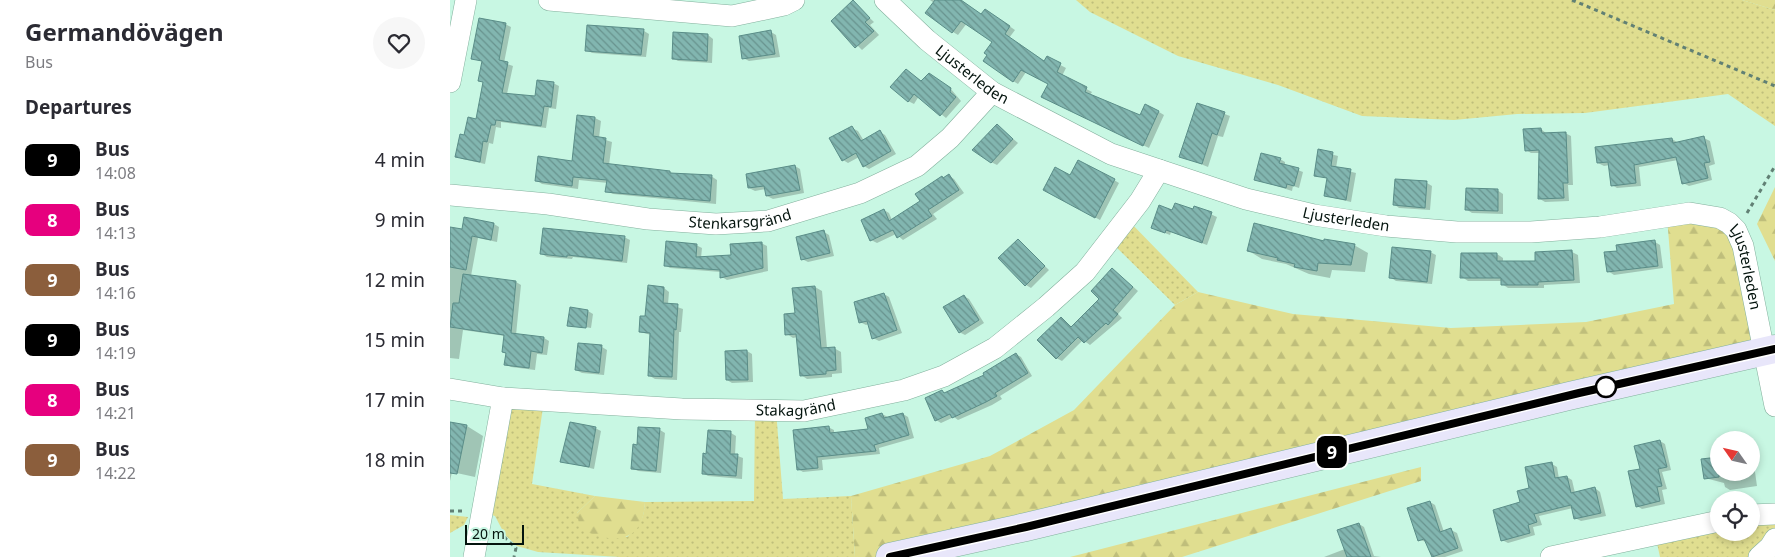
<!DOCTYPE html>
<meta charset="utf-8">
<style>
:root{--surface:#fff;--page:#f7f7f7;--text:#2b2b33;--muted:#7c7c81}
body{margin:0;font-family:"Noto Sans",sans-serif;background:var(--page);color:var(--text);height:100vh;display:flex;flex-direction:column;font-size:19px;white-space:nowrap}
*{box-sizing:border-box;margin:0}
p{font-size:16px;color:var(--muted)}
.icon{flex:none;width:28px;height:28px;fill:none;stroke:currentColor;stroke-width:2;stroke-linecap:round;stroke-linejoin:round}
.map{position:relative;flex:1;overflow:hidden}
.details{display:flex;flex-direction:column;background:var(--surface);width:450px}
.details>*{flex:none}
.badge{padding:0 10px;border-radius:8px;font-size:18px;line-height:32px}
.needle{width:32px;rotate:304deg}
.buttons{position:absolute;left:1260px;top:431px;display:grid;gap:10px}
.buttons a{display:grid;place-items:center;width:50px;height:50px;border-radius:50%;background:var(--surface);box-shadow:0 2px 8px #0003;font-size:25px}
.scale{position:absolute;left:15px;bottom:12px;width:59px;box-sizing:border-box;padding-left:5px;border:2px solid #04140e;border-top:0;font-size:14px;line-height:18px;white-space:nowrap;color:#04140e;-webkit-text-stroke:4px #c8f7e3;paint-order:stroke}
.map>.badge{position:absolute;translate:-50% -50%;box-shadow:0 0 0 2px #fff}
h2{padding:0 25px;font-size:19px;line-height:45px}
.round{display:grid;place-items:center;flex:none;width:52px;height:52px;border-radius:26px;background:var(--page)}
.head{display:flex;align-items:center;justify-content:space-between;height:85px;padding:0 25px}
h1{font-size:24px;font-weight:700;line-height:38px}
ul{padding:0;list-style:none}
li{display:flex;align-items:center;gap:15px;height:60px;padding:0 25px}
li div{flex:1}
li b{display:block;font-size:19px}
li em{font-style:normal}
li .badge{min-width:55px;font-weight:700;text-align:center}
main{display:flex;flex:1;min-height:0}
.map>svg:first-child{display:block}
.grass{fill:url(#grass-dots)}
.forest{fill:url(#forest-firs)}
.shadow{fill:#0003}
.building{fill:url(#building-back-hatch);stroke:#5a8d88}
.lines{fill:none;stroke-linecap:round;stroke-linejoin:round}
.street-casing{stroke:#83b09d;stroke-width:22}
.secondary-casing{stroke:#83b09d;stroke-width:29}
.path{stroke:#618074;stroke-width:3;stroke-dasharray:4 4;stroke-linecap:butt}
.street{stroke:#fff;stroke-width:21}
.secondary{stroke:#e8e6fa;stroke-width:28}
.line-casing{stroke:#fff;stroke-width:11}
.line{stroke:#000;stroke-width:8}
.stop-dot{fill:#fff;stroke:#000;stroke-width:2.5}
.labels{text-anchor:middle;stroke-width:5;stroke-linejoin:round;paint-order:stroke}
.street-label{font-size:15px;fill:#04140e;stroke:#c8f7e3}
</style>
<main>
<section class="details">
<div class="head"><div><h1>Germandövägen</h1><p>Bus</p></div><a class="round"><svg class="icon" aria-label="heart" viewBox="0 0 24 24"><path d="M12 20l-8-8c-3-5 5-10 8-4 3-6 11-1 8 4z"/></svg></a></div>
<h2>Departures</h2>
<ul>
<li><span class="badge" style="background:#000;color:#fff">9</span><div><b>Bus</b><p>14:08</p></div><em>4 min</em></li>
<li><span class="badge" style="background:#e6007e;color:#fff">8</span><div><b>Bus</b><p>14:13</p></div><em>9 min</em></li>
<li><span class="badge" style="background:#8b5e3c;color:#fff">9</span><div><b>Bus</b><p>14:16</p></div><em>12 min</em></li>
<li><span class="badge" style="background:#000;color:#fff">9</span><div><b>Bus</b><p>14:19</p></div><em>15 min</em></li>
<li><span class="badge" style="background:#e6007e;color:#fff">8</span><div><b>Bus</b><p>14:21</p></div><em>17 min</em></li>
<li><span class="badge" style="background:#8b5e3c;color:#fff">9</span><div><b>Bus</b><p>14:22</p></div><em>18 min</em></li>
</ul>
</section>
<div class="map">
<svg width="1325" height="557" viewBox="0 0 1325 557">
<defs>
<pattern id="grass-dots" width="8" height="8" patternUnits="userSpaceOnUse" patternTransform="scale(1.25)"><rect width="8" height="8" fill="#e0de90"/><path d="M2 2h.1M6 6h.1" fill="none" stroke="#bfbe7b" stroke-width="1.8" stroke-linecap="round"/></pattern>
<pattern id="forest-firs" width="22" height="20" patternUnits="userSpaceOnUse" patternTransform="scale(1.25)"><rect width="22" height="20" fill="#e0de90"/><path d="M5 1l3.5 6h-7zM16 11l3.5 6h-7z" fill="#bfbe7b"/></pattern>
<pattern id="building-back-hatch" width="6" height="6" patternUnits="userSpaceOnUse" patternTransform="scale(1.25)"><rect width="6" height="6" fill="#82b6b0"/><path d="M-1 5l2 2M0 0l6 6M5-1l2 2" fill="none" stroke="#68938e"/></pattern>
</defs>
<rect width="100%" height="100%" fill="#c8f7e3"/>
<path class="grass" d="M626 0H1292L1325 10V126L1278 94 1135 113 1067 114 1004 120 912 116 828 85 728 56 640 12Z
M677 219 748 292 725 305 660 241Z
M52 398 94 400 82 484 145 496 127 513 177 537C190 526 194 519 195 502L304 501 305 411 326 410 333 499 401 496 405 557H170L88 552 67 546 55 535 45 516 32 512Z
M1325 513V538L1308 557H1210L1205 534 1269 521V532H1301V515Z
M0 515 18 517 14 525 0 533Z"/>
<path class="forest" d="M1292 0H1325V10Z
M1325 187V261L1307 224Z
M1217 217 1279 222 1312 350 435 557H405L401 496 540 456 624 410 725 305 748 292 843 314 1001 328 1136 322 1224 304Z
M971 467V481L732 557H620Z
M145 496 195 502C193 545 162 544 130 529L127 513Z"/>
<path class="shadow" d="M480 0H511L531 15 540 13 565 30 559 38 595 62 597 58 616 68 612 76 642 92 640 95 690 117 709 112 714 115 699 148 598 99 599 84 576 72 568 84 563 81 544 41 517 23 508 35 503 32 477 13 484 3Z
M403 2 424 22 420 25 429 35 412 50 383 21Z
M55 24 61 27 54 63 63 66 57 94 86 98 103 83 109 86 106 109 99 108 96 128 51 122V128L46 127 43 144 39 143 35 164 12 159 7 156 15 137 27 120 34 83 33 62 23 58Z
M194 31 199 34 196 57 142 53 137 50Z
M321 32 326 35 330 57 299 61 293 58Z
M224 34 258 35 263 39 262 63 228 61 223 58Z
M457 70 472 82 500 88 511 101 496 118 469 96 464 104 458 101Z
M748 104 780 116 773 137 768 136 758 167 731 156Z
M145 118 151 121 149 138 162 142 159 165 220 172 224 174 261 176 267 180 266 204 163 194 157 191 158 183 129 180 128 189 92 184 86 180 123 162Z
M547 125 568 143 547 165 541 162Z
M402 128 408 131 414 141 430 132 435 135 446 154 419 169 414 166 409 157 398 163 393 160Z
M1091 129 1097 134 1115 133 1121 136 1123 185H1118L1119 201 1095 202 1090 199V153H1081L1076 150Z
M1254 138 1260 141 1265 164 1259 166 1262 180 1239 186 1233 183 1228 160 1189 167 1191 186 1167 188 1162 185 1160 165 1154 166 1148 163 1222 139 1227 142Z
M869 151 888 156 886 168 906 173 901 202 875 196 878 179 866 175Z
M830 159 835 162V165L853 172 849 188 843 186 842 191 805 179Z
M345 166 350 169 354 193 323 199 317 196 316 189 305 191 299 188Z
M499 176 504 179 514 193 483 214 487 219 453 240 446 234 427 243 421 240 434 210 439 213 442 220 471 201Z
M621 177 664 180 669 183 650 220 595 190Z
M977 183 982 186 980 210 949 208 944 204Z
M1047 190 1053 194V214L1022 213 1016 209Z
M745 207 767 217 757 245 721 232 720 235 702 228 723 212 744 211Z
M15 219 44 224 49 227 47 242 28 238 21 276 66 282 71 285 66 335 94 338 99 341 97 355 87 354 85 370 61 367 55 364 57 354 53 352 55 336 13 330 9 359 0 358V228L13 231Z
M374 232 379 235 384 256 358 262 352 259Z
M174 237 180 240 177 263 123 257 122 259 97 257 92 254Z
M568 240 599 270 581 288 576 285Z
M1205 242 1210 245 1213 268 1164 275 1158 271Z
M311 243 317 246 318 271 277 280 272 277 271 272 220 268 215 265 246 245 252 248 251 258 282 256Z
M875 243 904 245 918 253 915 272 882 270 880 278 859 274 836 264 812 259 799 251Z
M980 252 986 255 982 284 946 281 940 277Z
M1122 252 1128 255 1130 283 1094 285V288H1058L1052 284V281H1018L1012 277 1047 254 1053 258V262H1087Z
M662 269 688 291 668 314 672 318 640 345 633 340 612 361 606 358 611 318 622 327 651 299Z
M365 287 372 291 377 348H384L391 352 392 373 382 374V377L357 379 351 375 348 337 343 338 337 334 346 314 344 290Z
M214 288 219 292 218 304 233 309 231 332H229L227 380 205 379 200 376 201 335 190 332 196 318Z
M434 294 439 297 452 333 429 341 423 338 419 324 416 325 410 322Z
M514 296 519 299 534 323 515 335 509 332Z
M138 311 143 314 141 328 123 325V327L119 325Z
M152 347 157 350 154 375 132 373 126 370Z
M297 351 302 354 303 382 282 383 277 380Z
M566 354 571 357 582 376 550 396 552 399 542 405 508 420 504 417 491 423 486 420 492 392 495 393 536 375Z
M432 414 438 417 453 414 458 417 464 438 429 448 430 454 372 460 373 470 353 472 348 469 378 427 384 430V434L420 430Z
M0 423 17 426 33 436 25 477 2 472 0 481Z
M145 428 151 431 144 469 111 461Z
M210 430 215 433 211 473 188 471 182 468Z
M259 431 281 433 286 436 285 455 293 458 292 479 258 476 253 473 257 455Z
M1210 441 1215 444 1221 470 1212 472 1217 489 1212 490 1215 504 1192 509 1187 506 1191 470Z
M1301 463 1304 465 1307 486 1280 490 1275 487 1274 483 1255 478 1269 472H1301Z
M1102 464 1107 467 1109 479 1117 477 1122 480 1125 493 1145 488 1150 492 1156 516 1131 521 1125 518 1123 508 1089 516 1092 525 1083 527 1085 535 1058 543 1052 540 1080 489Z
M980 502 985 505 994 532 1001 530 1007 533 1013 551 995 557H982L977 542 969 540Z
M909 524 914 527 924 556 931 557H874L895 549Z"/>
<path class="building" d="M403 0 420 18 415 22 424 31 405 48 381 21Z
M485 0H511L531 14 535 9 560 26 555 34 594 61 597 56 611 63 607 72 637 87 635 92 690 115 695 104 709 111 693 146 591 97 598 84 571 70 563 82 533 61 537 55 534 53 542 42 511 21 502 33 475 13Z
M29 18 56 23 49 60 58 62 52 93 85 96 87 80 104 82 101 107 94 106 91 126 46 120 45 125H41L37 142 33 141 30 162 5 157 10 134 14 135 18 117 26 119 33 82 28 81 32 61 21 59Z
M137 25 194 29 191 55 135 51Z
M321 30 325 54 292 59 289 36Z
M223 32 258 34 257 61 222 59Z
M456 69 471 81 479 73 501 88 500 92 506 97 490 116 464 94 458 102 440 87Z
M747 103 775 112 767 135 762 133 752 164 729 157Z
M127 115 145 117 143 136 156 138 153 163 220 171V173L262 175 260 201 155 192 157 180 123 177 122 186 85 181 88 156 122 161Z
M547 124 563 139 541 163 522 150Z
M402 126 411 141 430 130 441 151 413 167 406 153 392 161 379 138Z
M1091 128 1092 133 1116 132 1118 183H1113L1114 198 1088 199 1089 150 1075 151 1073 129Z
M1254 136 1260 162 1254 163 1258 178 1232 184 1226 157 1184 165 1186 183 1161 186 1158 162 1147 163 1145 147 1222 138 1223 143Z
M868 149 883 152 881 166 901 169 896 200 874 196 877 178 864 176Z
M811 153 831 158 829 163 849 168 844 186 837 184 836 188 804 180Z
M628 160 665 179 645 218 593 190 605 167 620 175Z
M345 165 350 190 316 196 314 186 298 188 296 174Z
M499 174 509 190 478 210 482 216 447 238 443 230 420 241 411 220 434 209 439 221 470 201 465 194 492 176 493 178Z
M945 179 977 181 975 208 943 205Z
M1016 188 1048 189V211L1015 210Z
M725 203 743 209 744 206 762 212 752 243 716 230 715 233 701 228 709 205 722 210Z
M14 217 44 223 41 240 22 236 16 270 0 267V227L12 229Z
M804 223 874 241V239L905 244 901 265 868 263 867 271 844 267 845 264 827 260 828 258 797 251Z
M93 228 175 236 172 261 117 255V257L90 254Z
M374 230 380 253 351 260 346 237Z
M568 239 595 266 575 286 548 258Z
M1205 240 1208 266 1157 272 1154 252 1167 251 1166 245Z
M216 241 247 244 246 257 281 255 280 244 312 242 313 268 270 278V270L214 266Z
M942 247 981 251 977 282 939 278Z
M1122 250 1124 280 1088 282V285H1051V278H1010L1011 253H1047V261H1085V252Z
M662 268 683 287 663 310 668 314 658 325 656 323 634 343 628 337 606 359 587 340 611 317 621 327 649 299 641 291Z
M13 274 66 281 61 333 94 337 92 353 81 351 79 368 54 365 56 353 52 352 54 335 0 327 3 303H9Z
M198 285 214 287 213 303 228 304 226 330 224 329 222 377 198 376 200 333 189 332 190 316H195Z
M365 286 371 348 385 347 386 370 376 371V374L350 376 346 334 335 335 334 314 345 313 342 288Z
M434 293 447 330 422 339 417 321 409 323 404 302Z
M514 295 529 320 509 333 493 307Z
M120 307 138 310 136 328 117 326Z
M128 343 152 345 149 373 125 370Z
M297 350 298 380H276L275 351Z
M566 353 578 373 545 393 547 396 536 402 502 418 500 414 485 421 475 398 492 390 494 393 534 375 533 373Z
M432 413 434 418 453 413 459 435 424 445 426 451 367 457 368 468 347 470 343 430 379 426 380 433 418 429 415 418Z
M0 422 17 425 7 474 0 473Z
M120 422 146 427 139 467 110 462Z
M188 427 210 428 206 471 181 469 183 444 187 445Z
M258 430 281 431 280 454H288L286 476 252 474 253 453 256 454Z
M1210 440 1217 467 1208 469 1212 486 1207 487 1210 501 1186 507 1178 471 1190 469 1184 446Z
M1269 457V477L1254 479 1251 459Z
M1102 462 1105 478 1117 476 1121 493 1145 487 1151 513 1124 519 1121 505 1084 514 1087 522 1078 525 1080 533 1051 541 1043 510 1070 502 1067 491 1079 488 1075 467Z
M980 501 990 532 1001 528 1008 548 982 557 974 539 968 541 957 508Z
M909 523 921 557H897L887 530Z"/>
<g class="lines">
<defs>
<g id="street">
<path d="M99 0 282 16 334 5 344 0"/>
<path id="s1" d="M435 0 477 40 542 92 661 154 796 199 864 215 936 226 1007 232H1081L1150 227 1240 213 1270 218 1279 223 1286 230 1293 246 1325 406"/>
<path d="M0 82 16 0"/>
<path id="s2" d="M0 195 98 204 198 219 266 224 318 221 410 193 467 166 500 138 542 92"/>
<path d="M0 389 53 398"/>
<path d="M1301 515 1325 514"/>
<path id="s3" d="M24 557 53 398 232 409 354 411 454 390 494 376 545 348 596 307 635 272 690 201 709 170"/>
<path d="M1101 557 1269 521"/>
<path d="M1309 557 1320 547 1325 539"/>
</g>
<path id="secondary" d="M440 557 576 527 1119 396 1325 349"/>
</defs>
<use href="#street" class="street-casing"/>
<use href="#secondary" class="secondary-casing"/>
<path class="path" d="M1122 0 1325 86
M1297 213 1325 166
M0 511H12
M50 530 56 539 66 548 64 557"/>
<use href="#street" class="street"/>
<use href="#secondary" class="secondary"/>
</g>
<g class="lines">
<defs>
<path id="line" d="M440 557 576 527 1129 393 1325 349"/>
</defs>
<use href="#line" class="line-casing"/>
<use href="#line" class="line"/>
</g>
<circle class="stop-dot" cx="1156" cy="387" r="10"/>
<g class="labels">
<g class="street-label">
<text dy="5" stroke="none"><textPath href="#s1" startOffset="115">Ljusterleden</textPath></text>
<text dy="5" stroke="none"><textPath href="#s2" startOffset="292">Stenkarsgränd</textPath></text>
<text dy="5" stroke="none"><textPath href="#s1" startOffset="520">Ljusterleden</textPath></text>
<text dy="5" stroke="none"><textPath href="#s1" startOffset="955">Ljusterleden</textPath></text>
<text dy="5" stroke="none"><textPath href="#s3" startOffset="455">Stakagränd</textPath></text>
</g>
</g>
</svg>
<div class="buttons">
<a><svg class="needle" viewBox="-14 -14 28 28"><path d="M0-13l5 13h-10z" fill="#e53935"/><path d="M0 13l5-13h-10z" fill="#7c7c81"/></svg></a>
<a><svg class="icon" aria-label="locate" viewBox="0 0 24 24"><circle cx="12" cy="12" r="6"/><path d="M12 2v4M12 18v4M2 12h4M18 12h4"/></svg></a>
</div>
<div class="scale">20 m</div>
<b class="badge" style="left:882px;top:452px;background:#000;color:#fff">9</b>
</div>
</main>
